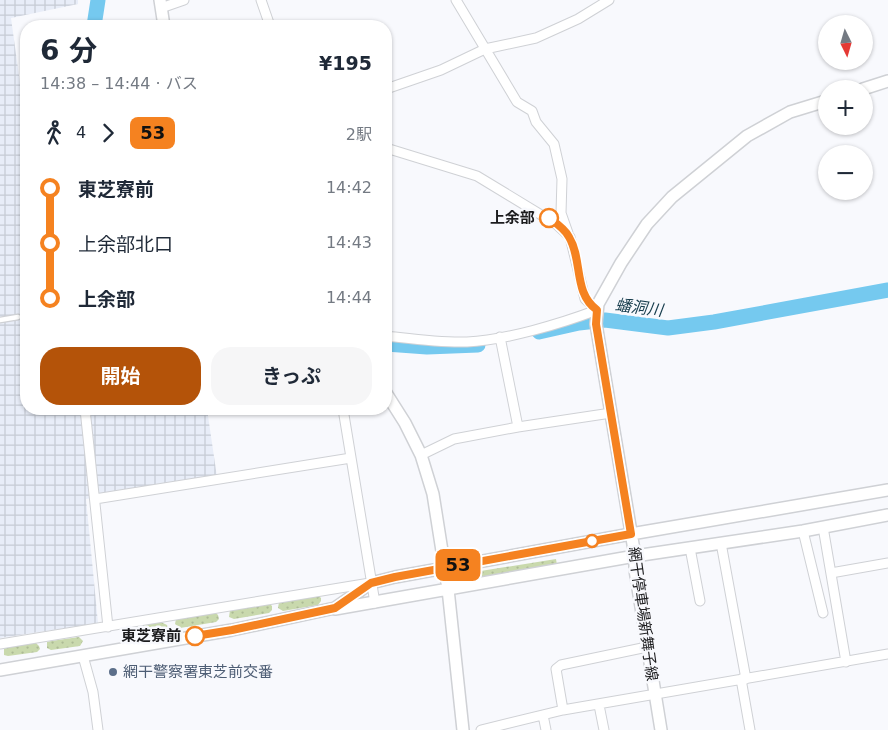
<!DOCTYPE html>
<html lang="ja">
<meta charset="utf-8">
<style>
:root{--surface:#fff;--page:#f6f6f7;--text:#1f2937;--muted:#747a83;--accent:#b45309}
body{margin:0;font-family:"DejaVu Sans","Noto Sans JP",sans-serif;background:var(--page);color:var(--text);height:100vh;display:flex;flex-direction:column;font-size:19px;white-space:nowrap}
*{box-sizing:border-box;margin:0}
p{font-size:16px;color:var(--muted)}
.icon{flex:none;width:28px;height:28px;fill:none;stroke:currentColor;stroke-width:2;stroke-linecap:round;stroke-linejoin:round}
.map{position:relative;flex:1;overflow:hidden}
.sheet{position:absolute;left:20px;top:20px;width:372px;height:395px;display:flex;flex-direction:column;background:var(--surface);border-radius:20px;box-shadow:0 1px 4px #0004}
.sheet>*{flex:none}
.badge{padding:0 10px;border-radius:8px;font-size:18px;line-height:32px}
.needle{width:32px;rotate:175deg}
.controls{position:absolute;left:818px;top:15px;display:grid;gap:10px}
.controls a{display:grid;place-items:center;width:55px;height:55px;border-radius:50%;background:var(--surface);box-shadow:0 1px 4px #0004;font-size:25px}
.map>.badge{position:absolute;translate:-50% -50%;box-shadow:0 0 0 2px #fff}
.legs{display:flex;align-items:center;gap:8px;height:55px;padding:0 20px;font-size:16px}
.legs p{margin-inline-start:auto}
.summary{display:flex;align-items:center;justify-content:space-between;height:85px;padding:0 20px}
h1{font-size:28px;font-weight:700;line-height:38px}
.action{display:flex;gap:10px;margin-top:auto;padding:10px 20px}
.action a{flex:1;height:58px;border-radius:20px;background:var(--accent);color:#fff;font-size:20px;font-weight:700;line-height:58px;text-align:center}
.action a+a{background:var(--page);color:var(--text)}
ul{padding:0 20px;list-style:none}
li{display:flex;align-items:center;gap:18px;height:55px;font-size:19px}
li i{display:grid;place-items:center;width:8px;height:100%;margin:0 6px;background:currentColor}
li i::after{content:'';width:12px;height:12px;margin:-6px;border:4px solid;border-radius:50%;background:var(--surface)}
li p{margin-inline-start:auto}
li:first-child i{background:linear-gradient(#0000 50%,currentColor 0)}
li:last-child i{background:linear-gradient(currentColor 50%,#0000 0)}
.map>svg:first-child{display:block}
.industrial{fill:url(#industrial-grid)}
.grass{fill:url(#grass-dots)}
.lines{fill:none;stroke-linecap:round;stroke-linejoin:round}
.river{stroke:#75c9ef;stroke-width:15}
.lane-casing{stroke:#cfd1d5;stroke-width:7}
.street-casing{stroke:#cfd1d5;stroke-width:11}
.secondary-casing{stroke:#cfd1d5;stroke-width:14}
.lane{stroke:#fff;stroke-width:4.5}
.street{stroke:#fff;stroke-width:9}
.secondary{stroke:#fff;stroke-width:11}
.line-1-casing{stroke:#fff;stroke-width:11}
.line-1{stroke:#f58220;stroke-width:8}
.stop-1-dot{fill:#fff;stroke:#f58220;stroke-width:2.5}
.service-dot{fill:#5c6f8a;stroke:#f8f9fd;stroke-width:2}
.labels{text-anchor:middle;stroke-width:5;stroke-linejoin:round;paint-order:stroke}
.stop-label{font-size:15px;font-weight:bold;fill:#1c1c1e;stroke:#f8f9fd;text-anchor:end}
.street-label{font-size:15px;fill:#1c1c1e;stroke:#f8f9fd}
.service-label{font-size:15px;fill:#4e5e75;stroke:#f8f9fd;text-anchor:start}
.water-label{font-size:16px;font-style:italic;fill:#163c4c;stroke:#f8f9fd}
</style>
<div class="map">
<svg width="888" height="730" viewBox="0 0 888 730">
<defs>
<pattern id="industrial-grid" width="8" height="8" patternUnits="userSpaceOnUse" patternTransform="scale(1.25)"><rect width="8" height="8" fill="#e8edf8"/><path d="M0 4h8M4 0v8" fill="none" stroke="#c6cbd4"/></pattern>
<pattern id="grass-dots" width="8" height="8" patternUnits="userSpaceOnUse" patternTransform="scale(1.25)"><rect width="8" height="8" fill="#c9d9ad"/><path d="M2 2h.1M6 6h.1" fill="none" stroke="#acba94" stroke-width="1.8" stroke-linecap="round"/></pattern>
</defs>
<rect width="100%" height="100%" fill="#f8f9fd"/>
<path class="industrial" d="M0 0H78V4L11 18 26 126V409H207L217 477 86 499 98 623 0 638Z"/>
<path class="grass" d="M556 559 558 571 464 586 462 574Z
M318 595 321 598V601L318 605 283 611 278 608 279 602Z
M269 603 272 606V610L269 613 234 619 229 617 230 610Z
M215 612 218 615 219 619 216 622 180 628 175 624 176 619Z
M161 622 167 625 168 628 165 631 130 638 125 635 124 632 126 628Z
M79 637 83 641 80 646 51 650 47 648V642L51 641Z
M36 643 39 646 40 649 37 652 8 656 4 655V649L8 647Z"/>
<g class="lines">
<path class="river" d="M94 26 98 0
M539 332 579 323 605 320 668 328 714 322 888 290
M386 344 427 347 478 345"/>
<defs>
<path id="lane" d="M0 320 18 317"/>
<path id="street" d="M261 0 270 26
M456 0 517 102 532 111 536 122 554 144 562 179 561 213 568 233
M161 8 184 0
M386 89 441 70 485 49 536 38 578 19 609 0
M386 148 477 176 556 224 570 237 585 299 597 310
M386 336C413 339 440 343 467 342 506 340 560 324 597 310
M500 337 518 427
M85 409 108 627
M343 409 375 603
M421 455 454 439 518 427 611 413
M95 499 351 458
M823 527 846 662
M803 531 823 613
M721 543 746 679
M690 548 700 601
M831 573 888 563
M0 644 370 583
M83 656 93 692 98 730
M741 679 750 730
M599 705 604 730
M563 710 556 669 561 665 647 647
M543 715 546 730
M481 730 563 710 888 654"/>
<path id="secondary" d="M160 0 164 26
M863 89 888 81
M386 393 405 423 421 455 433 494 448 589 463 730
M335 609 635 556 803 531 888 515
M0 670 232 630 335 608 371 583 395 577 631 534 888 490
M661 730 635 570V556L596 324 598 304 621 263 647 224 672 197 747 136 790 112 826 101"/>
</defs>
<use href="#lane" class="lane-casing"/>
<use href="#street" class="street-casing"/>
<use href="#secondary" class="secondary-casing"/>
<use href="#lane" class="lane"/>
<use href="#street" class="street"/>
<use href="#secondary" class="secondary"/>
</g>
<g class="lines">
<defs>
<path id="line-1" d="M195 636 232 630 335 608 371 583 395 577 631 534 596 324 597 310C573 293 583 260 569 237 565 229 556 223 549 218"/>
</defs>
<use href="#line-1" class="line-1-casing"/>
<use href="#line-1" class="line-1"/>
</g>
<g class="stop-1-dot">
<circle cx="549" cy="218" r="9"/>
<circle cx="592" cy="541" r="6"/>
<circle cx="195" cy="636" r="9"/>
</g>
<circle class="service-dot" cx="113" cy="672" r="5"/>
<g class="labels">
<g class="stop-label">
<text x="535" y="223">上余部</text>
<text x="181" y="641">東芝寮前</text>
</g>
<g class="street-label">
<text transform="translate(643 614) rotate(82)" y="5">網干停車場新舞子線</text>
</g>
<g class="service-label">
<text x="123" y="677">網干警察署東芝前交番</text>
</g>
<g class="water-label">
<text transform="translate(639 307) rotate(7)" y="6">蟠洞川</text>
</g>
</g>
</svg>
<div class="controls">
<a><svg class="needle" viewBox="-14 -14 28 28"><path d="M0-13l5 13h-10z" fill="#e53935"/><path d="M0 13l5-13h-10z" fill="#747a83"/></svg></a>
<a>+</a>
<a>−</a>
</div>
<b class="badge" style="left:458px;top:565px;background:#f58220;color:#111">53</b>
<section class="sheet">
<div class="summary"><div><h1>6 分</h1><p>14:38 – 14:44 · バス</p></div><b>¥195</b></div>
<div class="legs"><svg class="icon" aria-label="walk" viewBox="0 0 24 24"><circle cx="13" cy="4" r="2"/><path d="M13 8l-2 6 4 7M11 14l-3 7M7 12l3-4h3l4 4"/></svg>4<svg class="icon" aria-label="forward" viewBox="0 0 24 24"><path d="M9 5l7 7-7 7"/></svg><b class="badge" style="background:#f58220;color:#111">53</b><p>2駅</p></div>
<ul>
<li><i style="color:#f58220"></i><b>東芝寮前</b><p>14:42</p></li>
<li><i style="color:#f58220"></i><span>上余部北口</span><p>14:43</p></li>
<li><i style="color:#f58220"></i><b>上余部</b><p>14:44</p></li>
</ul>
<div class="action"><a>開始</a><a>きっぷ</a></div>
</section>
</div>
